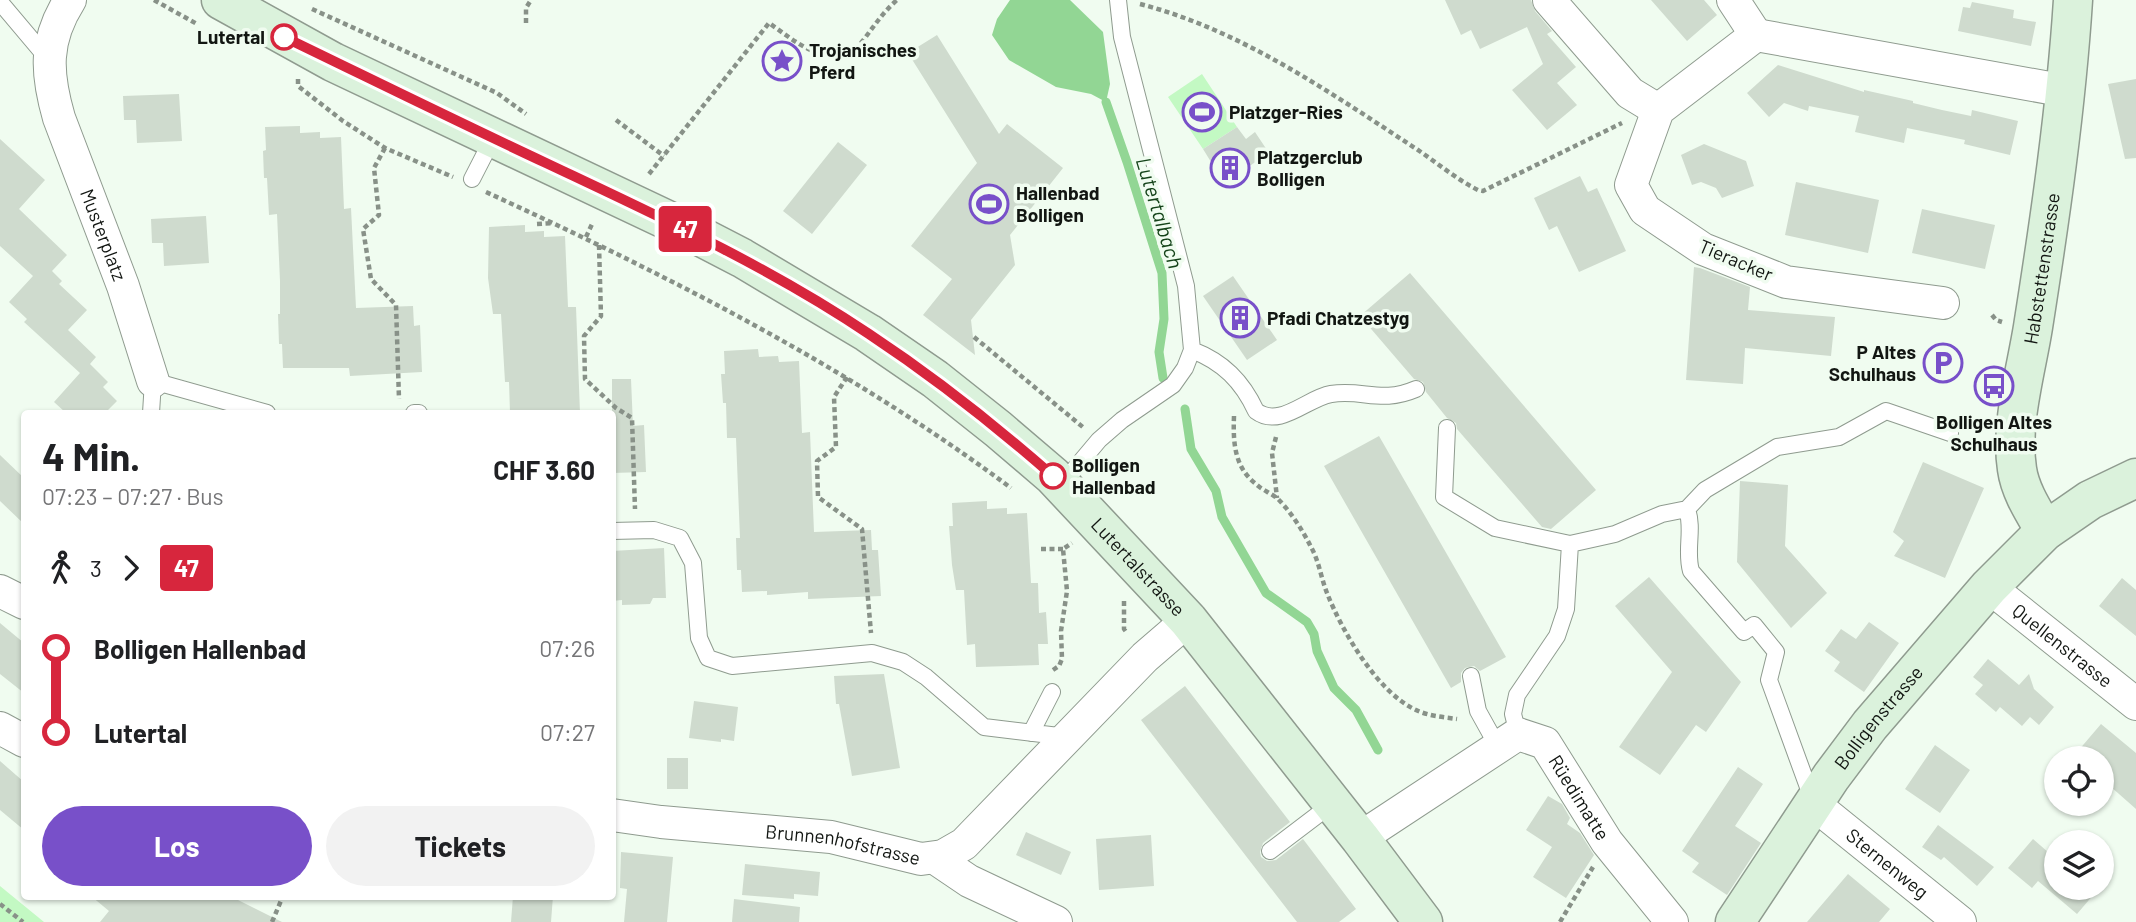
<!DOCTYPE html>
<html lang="de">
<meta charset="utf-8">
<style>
:root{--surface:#fff;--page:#f2f2f2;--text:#202124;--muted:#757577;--accent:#7850c9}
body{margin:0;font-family:Barlow,sans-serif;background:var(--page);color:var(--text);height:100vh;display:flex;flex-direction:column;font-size:26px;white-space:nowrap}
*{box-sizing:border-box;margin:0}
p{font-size:23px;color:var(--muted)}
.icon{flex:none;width:38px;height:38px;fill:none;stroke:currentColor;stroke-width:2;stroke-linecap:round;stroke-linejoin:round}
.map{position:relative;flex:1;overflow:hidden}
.details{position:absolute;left:21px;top:410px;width:595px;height:490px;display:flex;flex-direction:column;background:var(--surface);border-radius:7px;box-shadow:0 2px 5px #0004}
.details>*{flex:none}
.badge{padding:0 14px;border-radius:5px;font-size:24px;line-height:46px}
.fabs{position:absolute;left:2044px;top:746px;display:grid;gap:14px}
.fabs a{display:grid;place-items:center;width:70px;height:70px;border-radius:50%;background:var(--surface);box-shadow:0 2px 5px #0004;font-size:35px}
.map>.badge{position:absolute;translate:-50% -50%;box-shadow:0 0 0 4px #fff}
.legs{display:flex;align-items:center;gap:10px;height:77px;padding:0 21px;font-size:23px}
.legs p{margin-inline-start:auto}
.overview{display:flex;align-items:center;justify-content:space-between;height:119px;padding:0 21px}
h1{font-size:38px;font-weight:700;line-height:52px}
.primary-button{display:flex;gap:14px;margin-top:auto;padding:14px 21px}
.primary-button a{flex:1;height:80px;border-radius:42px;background:var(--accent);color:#fff;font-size:28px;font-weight:700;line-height:80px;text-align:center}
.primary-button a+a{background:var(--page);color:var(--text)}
ul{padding:0 21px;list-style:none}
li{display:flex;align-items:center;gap:24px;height:84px;font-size:26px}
li i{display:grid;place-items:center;width:10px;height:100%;margin:0 9px;background:currentColor}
li i::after{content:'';width:18px;height:18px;margin:-9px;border:5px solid;border-radius:50%;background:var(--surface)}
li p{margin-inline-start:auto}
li:first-child i{background:linear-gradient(#0000 50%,currentColor 0)}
li:last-child i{background:linear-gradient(currentColor 50%,#0000 0)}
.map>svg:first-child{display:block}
.green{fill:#c3f9c3}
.water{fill:#92d694}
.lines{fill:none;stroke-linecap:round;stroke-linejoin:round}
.stream{stroke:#92d694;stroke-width:9}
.building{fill:#cfdbce}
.lane-casing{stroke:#8f9b8f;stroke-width:18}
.street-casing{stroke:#8f9b8f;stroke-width:34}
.secondary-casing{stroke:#8f9b8f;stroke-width:41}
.path{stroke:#889188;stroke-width:4.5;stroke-dasharray:5 3.5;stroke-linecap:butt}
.lane{stroke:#fff;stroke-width:16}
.street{stroke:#fff;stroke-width:32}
.secondary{stroke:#dbf2dc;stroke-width:38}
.line-1-casing{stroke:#fff;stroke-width:16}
.line-1{stroke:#d7263d;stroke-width:10}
.stop-1-dot{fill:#fff;stroke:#d7263d;stroke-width:3.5}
.labels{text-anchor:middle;stroke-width:7;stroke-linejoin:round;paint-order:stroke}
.stop-label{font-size:19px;font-weight:bold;fill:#121612;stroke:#f0fcf0;text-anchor:end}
.poi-label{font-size:19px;font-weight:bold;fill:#121612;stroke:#f0fcf0;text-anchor:start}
.street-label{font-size:19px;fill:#121612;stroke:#f0fcf0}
.water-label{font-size:21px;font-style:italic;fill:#144319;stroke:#f0fcf0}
</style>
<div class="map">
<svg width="2136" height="922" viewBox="0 0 2136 922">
<rect width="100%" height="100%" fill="#f0fcf0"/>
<path class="green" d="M1202 74 1237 127 1203 149 1168 97Z
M0 886 44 922H0Z"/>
<path class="water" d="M1010 0H1070L1103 32 1110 84 1106 102 1091 94 1056 87 1009 60 992 35 997 19Z"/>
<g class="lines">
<path class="stream" d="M1106 102 1127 162 1162 273 1164 319 1159 352 1163 378
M1185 409 1191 449 1216 491 1222 517 1266 593 1307 622 1314 634 1317 651 1334 688 1356 710 1378 750"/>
</g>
<path class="building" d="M1445 0H1531L1535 11 1552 31 1547 34 1576 67 1557 83 1577 105 1547 130 1512 90 1543 64 1527 27 1480 49 1471 30 1461 35Z
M1651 0H1704L1717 15 1687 41Z
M1972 2 2014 10 2013 18 2036 22 2031 46 1958 31 1963 7 1970 8Z
M937 35 999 134 1007 124 1063 168 1010 235 1015 265 971 320 975 355 923 315 952 279 911 246 977 163 908 53Z
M1778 65 1864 92V90L1913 101V103L1942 110 1971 116 1972 110 2018 121 2010 155 1964 144 1965 140 1907 128 1904 143 1855 132 1859 116 1809 106 1808 111 1784 103 1769 117 1747 93Z
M2136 79V158L2125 159 2108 84Z
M179 94 182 141 137 143 136 120H124L123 96Z
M300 126V133L320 132V138L341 137 344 209 351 208 356 308 413 306 414 326 420 325 422 372 350 376 349 368H283L282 344H279L278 314H280V281L277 214 269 215 267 178H264L263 151 266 150 265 127Z
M1237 127 1246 139 1255 132 1269 153 1224 183 1203 149Z
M0 139 45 180 19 209 67 255 52 271 62 281 59 284 87 310 68 330 96 357 90 364 108 382 103 387 117 401 105 413H66L54 402 80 373 24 322 27 319 9 302 33 276 0 246Z
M838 142 867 165 812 234 783 211Z
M1704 144 1746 161 1754 186 1722 198 1716 188 1701 182 1692 185 1681 155Z
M1580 176 1588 192 1597 188 1626 251 1579 272 1557 226 1549 230 1534 198Z
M1796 182 1879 200 1868 253 1785 235Z
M1922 209 1995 225 1985 269 1912 253Z
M206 216 209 263 164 266 163 243H152L151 219Z
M525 225V232L544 231V237L565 236 568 307H576L580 413H510L509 382H505L501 314H493L488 278 489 227Z
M1694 267 1700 268 1750 287 1748 310 1835 317 1831 356 1745 348 1743 384 1686 380Z
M1410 273 1596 490 1551 529 1542 527 1457 429 1456 423 1447 418 1426 392 1423 382 1414 379 1360 316Z
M1233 276 1277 340 1247 360 1203 296Z
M758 349 759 357 778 356 779 362 799 361 802 433 810 432 814 532 871 530 872 550H878L881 596 808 599V592L767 595V591L742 592 741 570H737L736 538H740L736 438H727L726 403H723L721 374H725L724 351Z
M612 379H631L633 426 644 425 646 472 612 473Z
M1379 436 1506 657 1480 671 1474 666 1465 668 1461 673V682L1451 688 1324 466Z
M0 455 24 478V524L0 501Z
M1923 462 1984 488 1945 578 1894 556 1904 541 1893 532Z
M1740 481 1788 485 1785 546 1827 593 1791 628 1737 562Z
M987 501V509L1007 508V514L1027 513 1031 583H1038L1039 613 1046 612 1048 644H1038L1039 665 976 667 975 644 967 645 964 590H956L952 565 949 526H953L952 503Z
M664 548 666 598H653L650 604 622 605V600L612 601V551Z
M1649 577 1741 682 1706 732 1696 725 1660 775 1619 747 1672 672 1615 606Z
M2122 578 2136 590V636L2099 606Z
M1869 622 1899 643 1864 692 1834 671 1840 662 1825 651 1841 629 1856 639Z
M0 623 24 643V693L0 674Z
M1988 659 2019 685 2029 674 2034 689 2054 707 2039 725 2030 717 2022 726 2000 707 1996 712 1975 694 1983 685 1973 677Z
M884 674 900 768 852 776 839 704H836L834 676Z
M1185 686 1290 822 1263 843 1260 852 1261 857 1267 861 1276 860 1303 839 1356 909 1339 922H1297L1141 720Z
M694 701 738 707 734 741 721 739V742L689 738Z
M2101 724 2136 753V809L2102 779V758H2072Z
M1935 745 1970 770 1940 813 1905 789Z
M667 758H688V789H667Z
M0 761 24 782V830L0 810Z
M1738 767 1763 784 1735 826 1761 843 1727 895 1692 872 1699 863 1682 851Z
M1548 796 1562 804 1570 818 1567 824 1580 833 1594 855 1566 898 1533 877 1552 847 1526 830Z
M1938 825 1994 867 1977 886 1944 857 1941 860 1922 847Z
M1026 832 1071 852 1061 875 1016 855Z
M1151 835 1154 886 1099 890 1096 839Z
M2033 839 2056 859V887H2100L2077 914 2038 881 2032 888 2008 868Z
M621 852 673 857 667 922H624L627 889 620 888Z
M745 864 820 872 818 896 794 894V899L742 895Z
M1848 874 1890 909 1879 922H1807Z
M91 896H230L282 922H100L109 911Z
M513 896H553L551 922H511Z
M734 899 800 907 799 922H732Z"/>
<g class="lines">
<defs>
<path id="lane" d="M0 2 48 59
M472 179 493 138
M1192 350C1223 362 1242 381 1256 411 1280 429 1307 398 1331 394 1364 389 1381 404 1416 389
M151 413 153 381 267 413
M414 413H419
M1447 428 1444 497 1495 528 1570 544
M1062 484 1099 440 1122 420 1173 385 1185 368 1192 350 1186 286 1122 37 1118 0
M1687 509 1705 490 1777 447 1839 437 1886 411 1950 433
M612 531 654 530 680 538 693 563 699 638 708 658 732 666 872 653 903 662 926 677 984 727 1067 737
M1471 676 1478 711 1498 747
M1031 733 1052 692
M1518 734 1513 714 1517 695 1557 636 1566 609 1570 544 1615 534 1662 514 1687 509C1694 530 1685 550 1691 571L1744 632 1754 625 1776 652 1769 680 1812 798
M1270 851 1332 804"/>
<g id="street">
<path id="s1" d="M70 0C44 41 46 73 59 118L123 286 153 381"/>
<path d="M1549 0 1630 93 1658 110"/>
<path d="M1733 0 1756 35"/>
<path d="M1943 303 1786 282 1703 249 1645 210 1631 185 1658 110 1756 35 2066 91"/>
<path id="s2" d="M1989 587 2136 704"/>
<path d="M0 591 24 603"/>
<path d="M0 728 24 741"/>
<path id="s3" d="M1815 805 1960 922"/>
<path id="s4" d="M612 815 661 822 831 837 921 859 943 856 964 844 1145 657 1188 620"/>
<path id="s5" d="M1360 838 1518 734 1545 743 1607 842 1672 922"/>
<path d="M935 858 969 881 1056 922"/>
</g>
<g id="secondary">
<path id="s6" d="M221 0 333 62 684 228 742 258 868 333 935 379 998 429 1053 476 1188 620 1360 838 1423 922"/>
<path id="s7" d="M2045 531C2034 512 2020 491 2017 469 2010 424 2026 371 2033 327 2050 219 2066 109 2073 0"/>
<path id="s8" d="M1735 922 1831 777 1870 725 1989 587 2045 531 2090 500 2136 478"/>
</g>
</defs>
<use href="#lane" class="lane-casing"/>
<use href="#street" class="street-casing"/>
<use href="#secondary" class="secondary-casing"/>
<path class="path" d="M154 0 197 24
M1140 4C1241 30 1329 92 1415 148 1436 162 1456 179 1478 190L1483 191 1622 123
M312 9 497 93 526 114
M526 23V8L531 0
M298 79V86L343 121 385 148 453 177
M616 120 664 156
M385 148 374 168 379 215 363 229 371 279 396 305 399 399
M649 174 769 23C795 41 833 75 861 43 873 28 882 13 897 0
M486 192C669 276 850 368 1011 488
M537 224 553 223
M586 237 593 222
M599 245 601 316 584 336 585 379 616 408 632 418 635 509
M1992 315 1996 320 2002 322
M974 337 1084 428
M847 377 834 397 836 447 817 461 818 497 862 529 871 633
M1234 416C1233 442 1234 467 1256 484 1262 490 1271 493 1278 499 1291 512 1303 531 1311 547 1319 561 1321 578 1327 593 1342 631 1377 692 1416 710 1428 716 1443 717 1457 719
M1276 437 1272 453 1277 498
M1041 549H1063
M1124 601V629L1127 633
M1053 670 1059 666 1062 659 1061 631 1067 591 1063 549 1072 543
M0 904 23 922
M272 922 283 896
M1560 922 1593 867"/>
<use href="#lane" class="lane"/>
<use href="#street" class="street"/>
<use href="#secondary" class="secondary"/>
</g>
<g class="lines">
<defs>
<path id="line-1" d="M284 37C371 79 458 122 546 163 656 215 768 266 869 334 934 377 995 425 1053 476"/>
</defs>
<use href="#line-1" class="line-1-casing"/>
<use href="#line-1" class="line-1"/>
</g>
<defs>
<symbol id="sight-ring" viewBox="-11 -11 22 22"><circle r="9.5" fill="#f0fcf0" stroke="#7850c9" stroke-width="1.5"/><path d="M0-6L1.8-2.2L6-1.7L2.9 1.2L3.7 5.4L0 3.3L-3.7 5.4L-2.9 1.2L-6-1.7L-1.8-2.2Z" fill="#7850c9"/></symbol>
<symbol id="stadium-ring" viewBox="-11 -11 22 22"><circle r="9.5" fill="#f0fcf0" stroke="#7850c9" stroke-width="1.5"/><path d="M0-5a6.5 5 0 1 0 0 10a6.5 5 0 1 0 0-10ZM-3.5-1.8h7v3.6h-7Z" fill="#7850c9"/></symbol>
<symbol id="building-ring" viewBox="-11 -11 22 22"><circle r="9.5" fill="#f0fcf0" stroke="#7850c9" stroke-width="1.5"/><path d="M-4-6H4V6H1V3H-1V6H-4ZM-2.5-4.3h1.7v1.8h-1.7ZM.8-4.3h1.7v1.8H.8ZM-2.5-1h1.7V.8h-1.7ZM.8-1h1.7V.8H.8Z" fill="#7850c9"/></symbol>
<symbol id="parking-ring" viewBox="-11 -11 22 22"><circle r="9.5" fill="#f0fcf0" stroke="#7850c9" stroke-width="1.5"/><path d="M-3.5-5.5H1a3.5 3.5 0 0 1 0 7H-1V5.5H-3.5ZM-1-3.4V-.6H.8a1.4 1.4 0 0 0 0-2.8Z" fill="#7850c9"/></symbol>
<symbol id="bus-ring" viewBox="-11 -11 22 22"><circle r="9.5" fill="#f0fcf0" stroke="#7850c9" stroke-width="1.5"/><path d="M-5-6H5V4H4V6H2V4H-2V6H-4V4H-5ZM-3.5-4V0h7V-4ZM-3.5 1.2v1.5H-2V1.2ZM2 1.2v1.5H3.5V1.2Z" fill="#7850c9"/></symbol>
</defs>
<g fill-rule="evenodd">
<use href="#sight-ring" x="760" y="39" width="44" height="44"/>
<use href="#stadium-ring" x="1180" y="90" width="44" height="44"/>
<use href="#building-ring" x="1208" y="146" width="44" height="44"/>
<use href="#stadium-ring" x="967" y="182" width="44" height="44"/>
<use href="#building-ring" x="1218" y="296" width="44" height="44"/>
<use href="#parking-ring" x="1921" y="341" width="44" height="44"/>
<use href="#bus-ring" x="1972" y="364" width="44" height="44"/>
</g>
<g class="stop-1-dot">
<circle cx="284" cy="37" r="12"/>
<circle cx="1053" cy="476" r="12"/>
</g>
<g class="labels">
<g class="stop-label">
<text x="265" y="44">Lutertal</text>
<text x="1072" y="472" text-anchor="start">Bolligen<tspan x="1072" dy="22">Hallenbad</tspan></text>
</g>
<g class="poi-label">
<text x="809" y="57">Trojanisches<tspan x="809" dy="22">Pferd</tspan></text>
<text x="1229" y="119">Platzger-Ries</text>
<text x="1257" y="164">Platzgerclub<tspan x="1257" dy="22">Bolligen</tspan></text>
<text x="1016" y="200">Hallenbad<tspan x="1016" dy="22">Bolligen</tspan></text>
<text x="1267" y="325">Pfadi Chatzestyg</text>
<text x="1916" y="359" text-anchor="end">P Altes<tspan x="1916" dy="22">Schulhaus</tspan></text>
<text x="1994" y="429" text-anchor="middle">Bolligen Altes<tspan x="1994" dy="22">Schulhaus</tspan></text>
</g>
<g class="street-label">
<text dy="7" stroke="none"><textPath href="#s1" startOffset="248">Musterplatz</textPath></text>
<text transform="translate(1736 260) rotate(23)" y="7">Tieracker</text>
<text dy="7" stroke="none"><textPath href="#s7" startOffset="271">Habstettenstrasse</textPath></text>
<text dy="7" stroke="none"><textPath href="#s6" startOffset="1087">Lutertalstrasse</textPath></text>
<text dy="7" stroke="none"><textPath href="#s2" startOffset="94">Quellenstrasse</textPath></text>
<text dy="7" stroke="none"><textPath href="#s8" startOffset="250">Bolligenstrasse</textPath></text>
<text dy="7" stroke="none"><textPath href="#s5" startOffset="282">Rüedimatte</textPath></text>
<text dy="7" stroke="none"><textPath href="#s4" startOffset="233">Brunnenhofstrasse</textPath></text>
<text dy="7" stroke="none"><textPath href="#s3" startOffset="93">Sternenweg</textPath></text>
</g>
<g class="water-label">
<text transform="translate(1159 213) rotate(73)" y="7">Lutertalbach</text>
</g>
</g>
</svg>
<div class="fabs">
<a><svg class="icon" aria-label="locate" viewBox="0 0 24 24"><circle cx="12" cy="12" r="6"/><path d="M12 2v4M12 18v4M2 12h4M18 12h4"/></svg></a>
<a><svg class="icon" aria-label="layers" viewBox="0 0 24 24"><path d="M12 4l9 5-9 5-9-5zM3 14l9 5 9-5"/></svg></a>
</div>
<b class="badge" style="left:685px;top:229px;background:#d7263d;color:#fff">47</b>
<section class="details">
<div class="overview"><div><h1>4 Min.</h1><p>07:23 – 07:27 · Bus</p></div><b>CHF 3.60</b></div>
<div class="legs"><svg class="icon" aria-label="walk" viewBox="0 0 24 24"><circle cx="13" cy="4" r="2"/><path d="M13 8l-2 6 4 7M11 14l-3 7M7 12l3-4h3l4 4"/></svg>3<svg class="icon" aria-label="forward" viewBox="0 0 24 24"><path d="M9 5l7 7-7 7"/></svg><b class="badge" style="background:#d7263d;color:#fff">47</b></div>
<ul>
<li><i style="color:#d7263d"></i><b>Bolligen Hallenbad</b><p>07:26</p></li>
<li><i style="color:#d7263d"></i><b>Lutertal</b><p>07:27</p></li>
</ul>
<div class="primary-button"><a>Los</a><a>Tickets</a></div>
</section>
</div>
